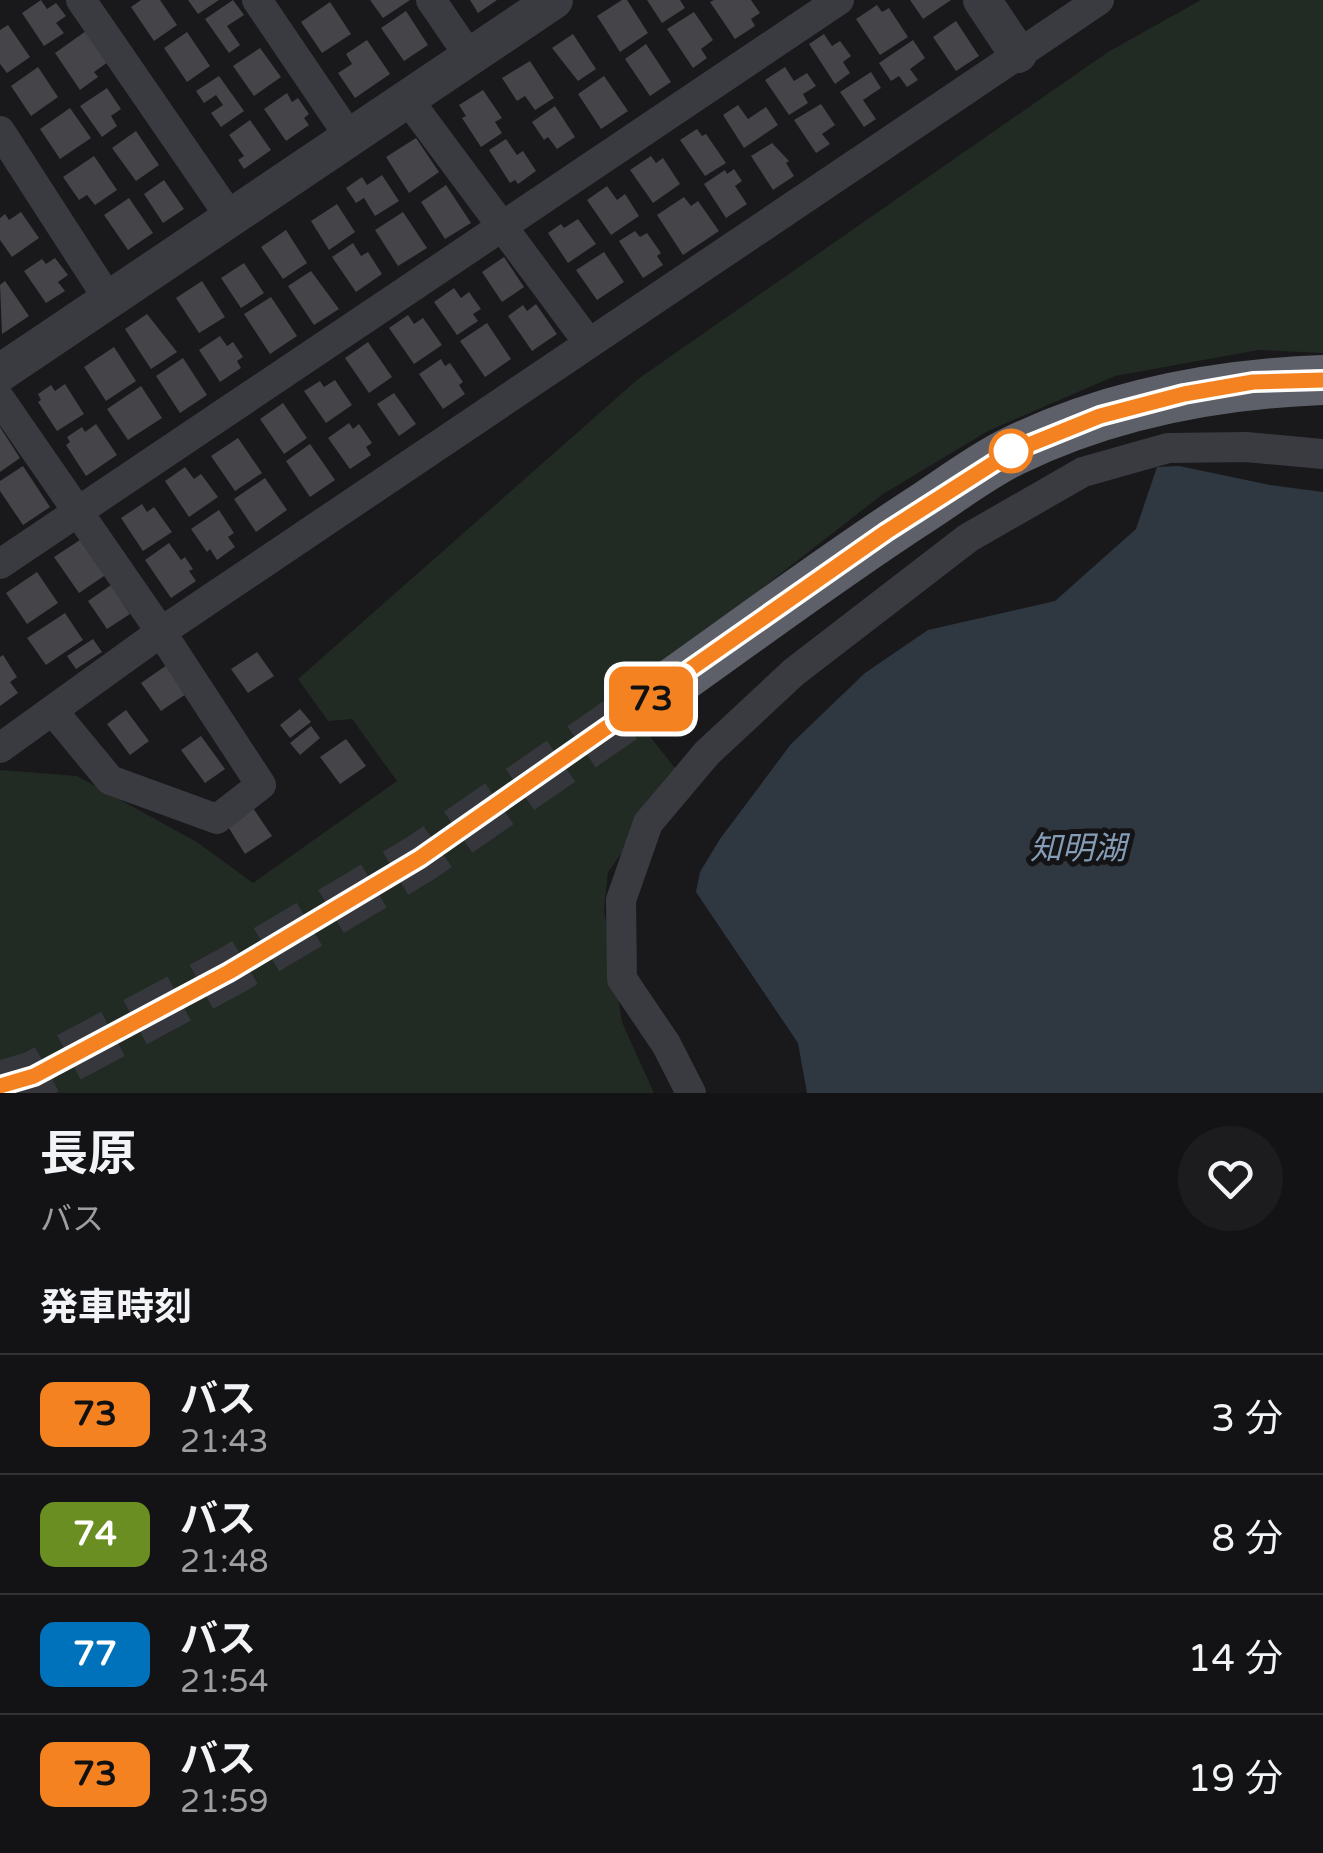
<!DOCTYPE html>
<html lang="ja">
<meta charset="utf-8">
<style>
:root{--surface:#131315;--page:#1c1c1e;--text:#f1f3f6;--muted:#9d9ea0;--line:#323234}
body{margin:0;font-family:"Varela Round","Noto Sans JP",sans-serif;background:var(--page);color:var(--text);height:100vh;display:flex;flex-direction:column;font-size:38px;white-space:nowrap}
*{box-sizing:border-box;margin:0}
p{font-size:32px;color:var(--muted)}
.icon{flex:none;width:55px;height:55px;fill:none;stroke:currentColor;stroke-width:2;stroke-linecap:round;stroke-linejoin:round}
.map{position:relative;height:1093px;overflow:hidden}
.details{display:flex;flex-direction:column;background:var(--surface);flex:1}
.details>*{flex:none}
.badge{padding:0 20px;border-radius:15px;font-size:35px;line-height:65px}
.map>.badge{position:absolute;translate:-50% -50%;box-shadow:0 0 0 5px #fff}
h2{padding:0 40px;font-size:38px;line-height:90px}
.round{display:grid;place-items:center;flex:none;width:105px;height:105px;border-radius:52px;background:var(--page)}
.headline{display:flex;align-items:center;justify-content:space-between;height:170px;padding:0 40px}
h1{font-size:48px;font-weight:700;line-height:75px}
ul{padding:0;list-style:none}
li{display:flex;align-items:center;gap:30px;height:120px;padding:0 40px;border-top:2px solid var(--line)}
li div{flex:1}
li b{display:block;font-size:38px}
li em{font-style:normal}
li .badge{min-width:110px;font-weight:700;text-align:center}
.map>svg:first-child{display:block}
.green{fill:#212a23}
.water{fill:#2f3840}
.building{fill:#444449}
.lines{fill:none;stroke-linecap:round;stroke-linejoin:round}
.trunk-tunnel{stroke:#36373c;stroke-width:50;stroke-dasharray:50 25;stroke-linecap:butt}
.minor{stroke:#3a3b41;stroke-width:30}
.tertiary{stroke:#3a3b41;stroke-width:38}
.trunk{stroke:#5e6069;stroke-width:50}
.line-casing{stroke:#fff;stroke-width:22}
.line{stroke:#f58220;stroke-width:15}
.stop-dot{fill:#fff;stroke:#f58220;stroke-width:5}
.labels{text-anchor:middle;stroke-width:10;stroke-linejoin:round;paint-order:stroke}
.water-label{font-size:32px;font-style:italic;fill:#849cb5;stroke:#141417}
</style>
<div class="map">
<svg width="1323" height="1093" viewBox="0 0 1323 1093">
<rect width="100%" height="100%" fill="#19191c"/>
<path class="green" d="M1201 0H1323V353L1259 350 1115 376 988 431 883 494 620 699 679 773 608 872 604 910 622 1022 654 1093H0V770L77 776 197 842 253 883 397 781 352 719 328 721 298 679 638 379 1108 52Z"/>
<path class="water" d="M1179 466 1270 485 1323 492V1093H807L798 1043 696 892 700 872 720 839 791 744 865 673 928 630 1055 601 1136 529 1157 467Z"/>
<path class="building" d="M41 0 47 9 56 3 66 16 56 23 64 33 44 46 22 13Z
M141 0H160L177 25 154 41 131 7Z
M188 0H219L198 14Z
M233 0 244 15 227 26 240 45 229 53 205 19Z
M370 0H410L383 18Z
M470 0H497L478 13Z
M622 0H627L648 33 620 52 597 16Z
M647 0H680L685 8 662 23Z
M714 0H751L760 13 751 19 755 26 735 39 710 2Z
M910 0H951L923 19Z
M330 2 351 34 322 53 301 22Z
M877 5 882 12 889 8 908 37 880 55 856 19Z
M406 11 428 45 404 61 381 28Z
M694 12 713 40 701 49 707 58 693 68 667 29Z
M956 21 979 56 956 71 933 37Z
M8 25 30 57 7 73 0 64V30Z
M86 31 108 62 94 72 98 77 80 90 55 53Z
M187 32 210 66 187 82 164 48Z
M573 34 596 69 578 81 552 48Z
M824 34 832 46 840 41 851 56 843 62 850 73 835 84 809 44Z
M367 40 390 74 355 98 338 73 352 64 346 54Z
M913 40 925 58 910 69 918 80 907 87 899 76 891 81 879 63Z
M646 44 671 82 650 96 625 59Z
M260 48 281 77 254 96 233 66Z
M530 61 554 98 535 110 525 96 517 101 502 78Z
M38 67 58 97 31 116 11 86Z
M785 67 794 81 807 73 816 86 803 94 808 103 789 115 765 80Z
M871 72 881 88 863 100 876 119 864 127 840 92Z
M219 76 244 111 221 127 211 113 223 105 216 95 204 103 196 91Z
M604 76 628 111 601 129 578 94Z
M107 88 121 109 111 116 117 126 102 137 80 106Z
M483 90 502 118 495 122 502 133 481 147 462 118 466 116 459 105Z
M287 93 292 102 298 98 309 114 304 118 309 125 286 141 264 109Z
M821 104 835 125 822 134 830 144 816 153 794 120Z
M738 105 748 119 766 107 778 125 744 148 723 115Z
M555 106 575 137 557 149 548 137 544 140 532 122Z
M70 108 91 138 60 159 40 129Z
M250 120 271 150 244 169 238 160 244 156 229 135Z
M697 129 702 136 706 134 726 163 705 176 680 140Z
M136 131 159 165 136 181 112 148Z
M416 138 439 172 409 193 386 157Z
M506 139 517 155 523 151 536 171 518 184 515 180 510 183 489 150Z
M772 143 789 161 786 163 794 176 773 190 751 156Z
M94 156 117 190 95 205 87 195 79 200 63 177Z
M651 156 656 163 663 158 680 184 653 203 630 170Z
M734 169 742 181 735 186 747 204 726 218 704 184 725 170 727 174Z
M382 175 399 201 375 216 364 198 356 203 346 188 362 177 367 185Z
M164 180 184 209 163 223 144 194Z
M446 185 471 223 445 239 421 202Z
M607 186 617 200 625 194 639 216 611 235 587 200Z
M684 197 691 206 698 201 719 231 683 255 657 215Z
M129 198 153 233 128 250 104 215Z
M337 204 355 232 329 250 311 221Z
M21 212 39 238 12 257 0 240V218L5 214 9 220Z
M403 212 427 248 398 266 375 230Z
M578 219 596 244 568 263 548 233 561 224 564 228Z
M286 230 307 263 283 279 261 247Z
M635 231 640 237 647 233 661 253 657 256 663 265 643 278 619 241Z
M353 243 361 256 368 252 382 274 356 292 332 257Z
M604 252 624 282 597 300 576 270Z
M504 257 524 287 502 302 482 272Z
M55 258 68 275 58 282 65 291 46 303 24 271 42 259 46 264Z
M244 263 264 293 241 308 221 278Z
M311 271 339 309 314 325 288 286Z
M5 281 29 316 2 334 0 285Z
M202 281 225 317 199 333 176 298Z
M454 288 461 298 469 292 481 309 473 314 478 321 457 335 434 302Z
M271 297 297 336 270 354 244 314Z
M536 304 557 334 532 351 508 316 523 305 527 311Z
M147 314 177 352 151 369 125 329Z
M408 315 414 324 423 318 442 345 414 364 389 328Z
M487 323 511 359 485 377 460 341Z
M220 336 227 346 233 342 243 357 237 361 241 368 220 382 199 350Z
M368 342 392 377 369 393 345 358Z
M114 347 136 381 106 401 84 367Z
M183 358 207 395 180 413 156 376Z
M441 359 445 366 450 363 463 382 459 385 465 394 443 409 419 374Z
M335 380 352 405 326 423 304 391 320 381 324 387Z
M65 384 84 414 57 431 38 402 41 400 38 394 51 385 55 391Z
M141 386 162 418 128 440 107 409Z
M394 393 416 424 399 436 377 404Z
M283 403 307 438 284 454 260 419Z
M349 423 353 429 359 424 372 443 366 447 371 455 350 469 328 438Z
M96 424 117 455 86 476 66 445 70 442 67 437 82 427 85 432Z
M0 427 20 458 0 472Z
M238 438 262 473 235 491 211 456Z
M310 444 335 480 310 497 286 461Z
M23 466 50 507 23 525 0 491V481Z
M185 467 194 479 201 474 218 497 189 517 165 481Z
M265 478 287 510 256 532 234 499Z
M142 504 147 512 154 507 172 532 143 551 121 518Z
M219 510 234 533 228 537 235 547 217 560 210 549 207 552 191 529Z
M83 538 107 574 79 593 54 557Z
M169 543 181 560 185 557 193 569 189 571 196 581 171 598 145 560Z
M37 572 58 603 27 624 6 593Z
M111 585 130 614 107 629 88 601Z
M65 613 83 640 46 665 27 638Z
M93 639 102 652 76 669 67 656Z
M257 652 274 676 248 693 231 669Z
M3 655 17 677 10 682 18 693 0 706V657Z
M167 665 186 694 161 711 141 683Z
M300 709 311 722 290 738 280 725Z
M126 710 149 741 130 755 107 724Z
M311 726 320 738 300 755 290 743Z
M201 736 225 769 205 783 181 750Z
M346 739 366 766 340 784 320 757Z
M253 808 272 836 245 854 227 825Z"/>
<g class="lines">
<path class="trunk-tunnel" d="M0 1086 34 1076 229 972 421 858 642 705"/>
<path class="minor" d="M81 0 231 218
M257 0 351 139
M431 0 470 57
M409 101 588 342
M0 131 109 300
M0 399 161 632 1099 0
M0 564 839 0
M0 748 161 632 261 785 217 819 110 780 53 711
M691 1093 666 1044 622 979 621 900 648 823 707 753 794 672 968 538 1083 472 1168 448 1246 447 1323 454"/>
<path class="tertiary" d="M982 0 1018 54
M0 373 554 0"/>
<path class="trunk" d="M642 705C736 639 827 570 923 508 952 489 982 466 1013 451 1110 404 1216 384 1323 380"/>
</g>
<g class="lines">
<defs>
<path id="line" d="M0 1086 34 1076 229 972 420 858 886 532 1011 452 1100 416 1184 394 1253 382 1323 380"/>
</defs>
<use href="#line" class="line-casing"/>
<use href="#line" class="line"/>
</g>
<circle class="stop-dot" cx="1011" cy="451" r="20"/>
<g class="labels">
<g class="water-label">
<text x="1078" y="859">知明湖</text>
</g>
</g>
</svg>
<b class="badge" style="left:651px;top:699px;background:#f58220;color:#111">73</b>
</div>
<section class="details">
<div class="headline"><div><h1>長原</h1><p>バス</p></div><a class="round"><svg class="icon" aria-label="heart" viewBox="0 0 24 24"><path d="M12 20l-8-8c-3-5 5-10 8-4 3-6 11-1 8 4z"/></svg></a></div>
<h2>発車時刻</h2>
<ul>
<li><span class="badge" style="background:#f58220;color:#111">73</span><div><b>バス</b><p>21:43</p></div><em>3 分</em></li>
<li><span class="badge" style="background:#6b8e23;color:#fff">74</span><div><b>バス</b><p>21:48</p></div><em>8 分</em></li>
<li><span class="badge" style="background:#0072bc;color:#fff">77</span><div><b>バス</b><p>21:54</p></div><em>14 分</em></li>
<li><span class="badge" style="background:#f58220;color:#111">73</span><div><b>バス</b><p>21:59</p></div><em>19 分</em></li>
</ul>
</section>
